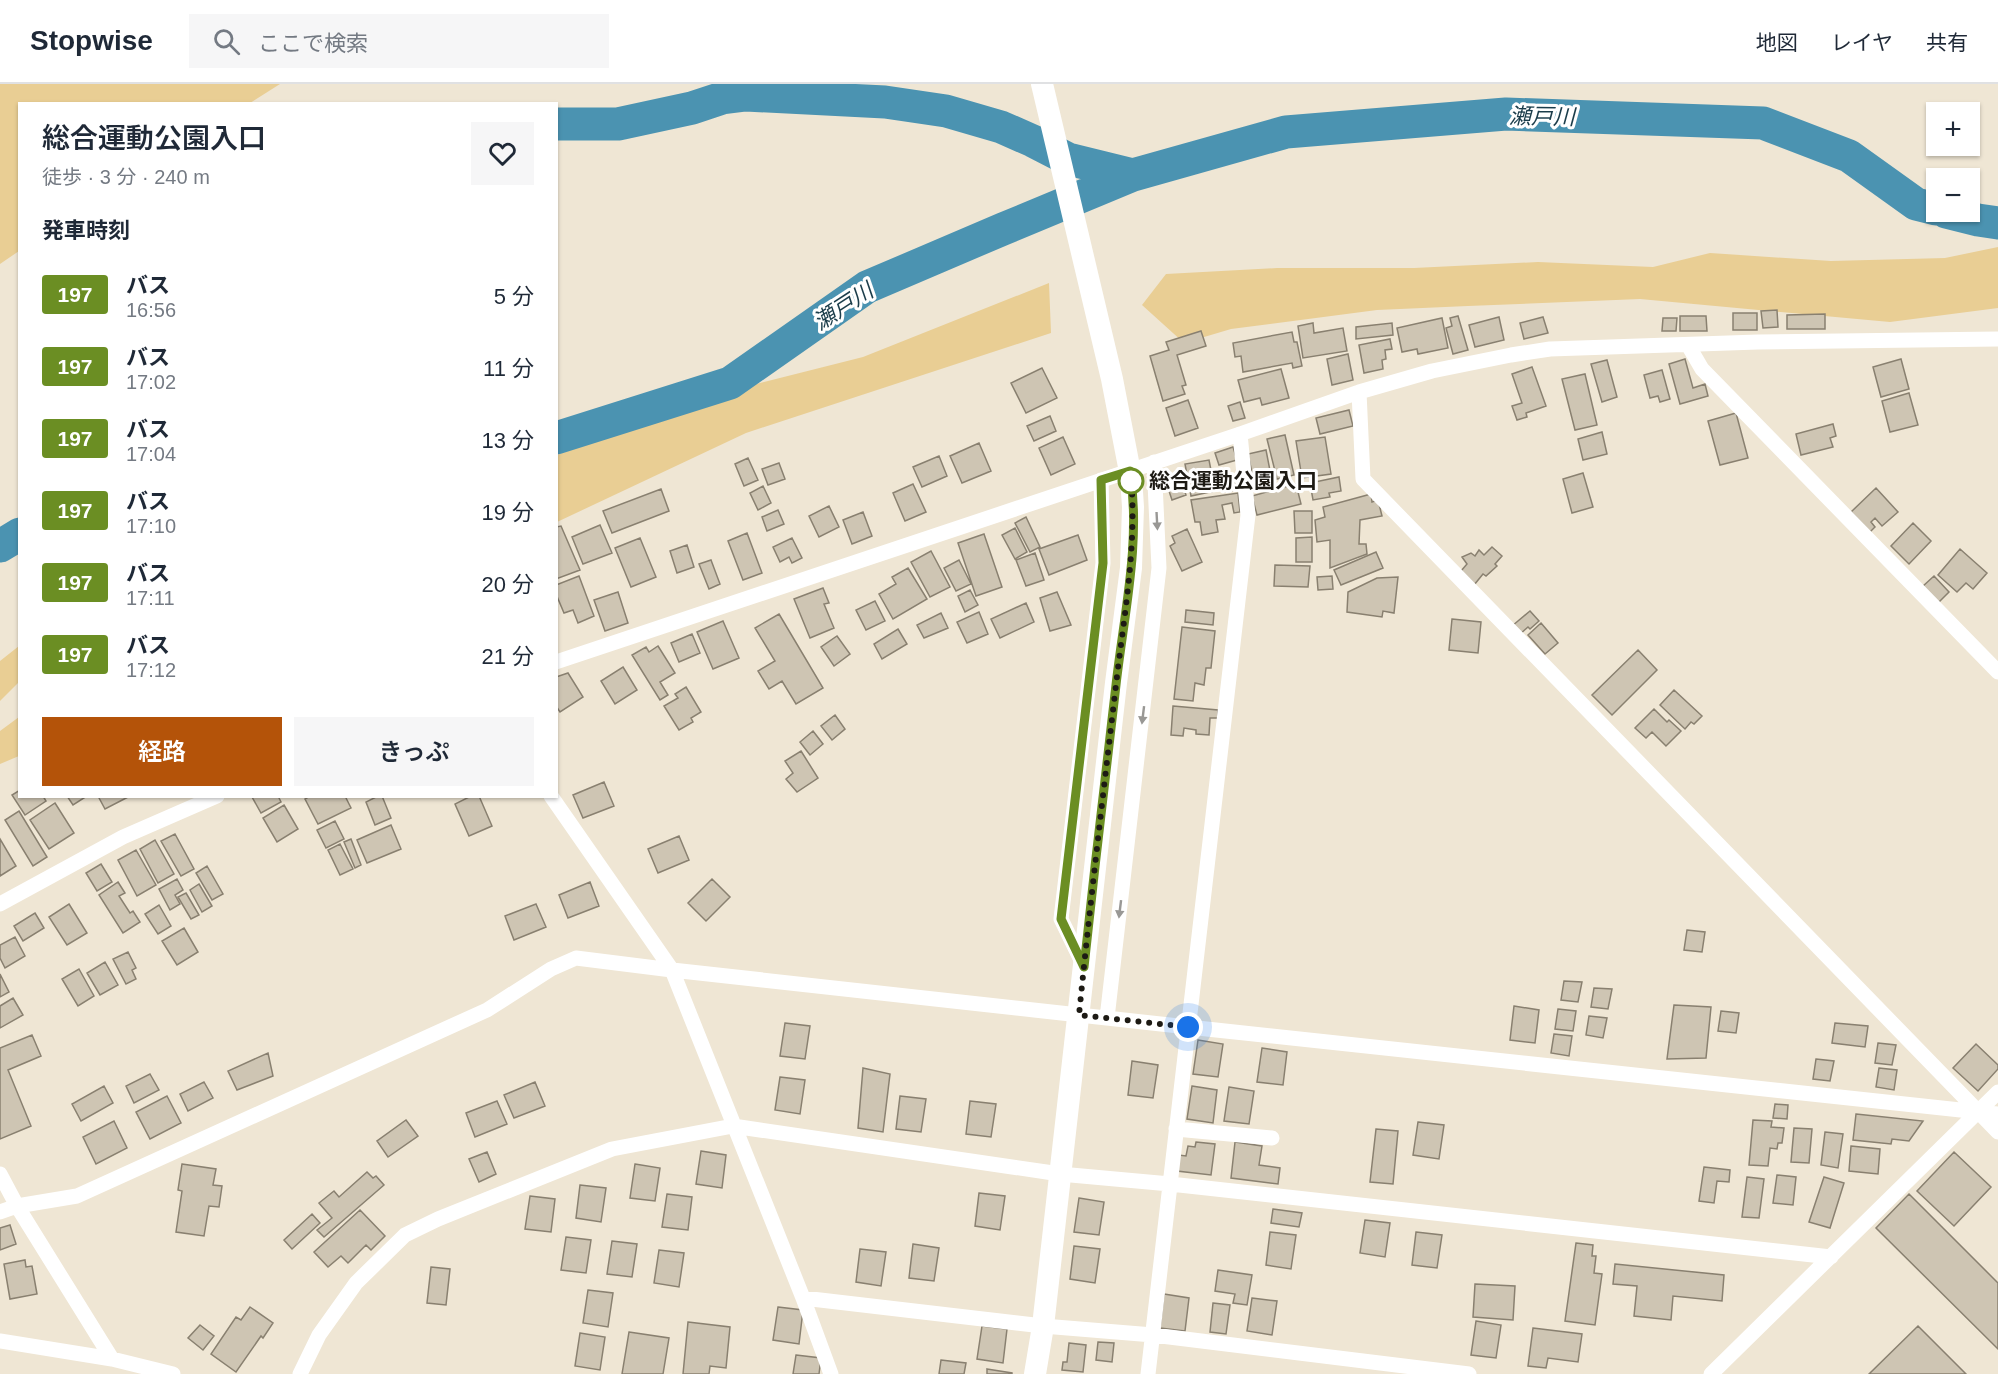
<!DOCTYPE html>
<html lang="ja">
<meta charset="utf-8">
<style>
:root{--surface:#fff;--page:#f6f6f7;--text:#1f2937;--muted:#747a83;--line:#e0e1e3;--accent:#b45309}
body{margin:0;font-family:Arial,"Noto Sans JP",sans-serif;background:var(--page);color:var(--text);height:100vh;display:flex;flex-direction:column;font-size:22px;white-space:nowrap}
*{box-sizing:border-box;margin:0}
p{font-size:20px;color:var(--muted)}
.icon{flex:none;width:33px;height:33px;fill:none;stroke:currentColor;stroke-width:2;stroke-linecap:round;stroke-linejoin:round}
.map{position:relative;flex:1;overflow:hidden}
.drawer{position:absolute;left:18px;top:18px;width:540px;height:696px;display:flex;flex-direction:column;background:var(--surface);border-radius:0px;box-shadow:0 2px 4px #0004}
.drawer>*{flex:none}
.badge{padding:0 12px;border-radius:4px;font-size:21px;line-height:39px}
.fabs{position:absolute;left:1926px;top:18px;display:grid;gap:12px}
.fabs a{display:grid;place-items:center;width:54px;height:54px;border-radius:0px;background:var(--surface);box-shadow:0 2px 4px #0004;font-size:30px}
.you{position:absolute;width:30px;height:30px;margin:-15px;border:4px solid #fff;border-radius:50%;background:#1a73e8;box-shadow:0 0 0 9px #1a73e833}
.map>.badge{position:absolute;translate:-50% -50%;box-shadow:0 0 0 3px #fff}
h2{padding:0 24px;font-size:22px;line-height:54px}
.round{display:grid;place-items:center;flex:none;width:63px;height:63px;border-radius:0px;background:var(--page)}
.summary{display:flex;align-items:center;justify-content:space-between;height:102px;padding:0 24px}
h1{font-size:28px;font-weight:600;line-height:45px}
.primary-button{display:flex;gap:12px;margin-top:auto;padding:12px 24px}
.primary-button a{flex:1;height:69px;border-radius:0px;background:var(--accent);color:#fff;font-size:24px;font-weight:600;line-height:69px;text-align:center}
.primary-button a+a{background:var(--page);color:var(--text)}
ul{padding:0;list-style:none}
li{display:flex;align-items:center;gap:18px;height:72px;padding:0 24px}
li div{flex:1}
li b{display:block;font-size:22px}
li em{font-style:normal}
li .badge{min-width:66px;font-weight:700;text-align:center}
header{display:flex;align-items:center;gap:36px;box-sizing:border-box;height:84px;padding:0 30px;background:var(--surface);border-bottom:2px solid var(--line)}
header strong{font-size:28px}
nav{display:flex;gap:33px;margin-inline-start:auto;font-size:21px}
.search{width:420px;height:54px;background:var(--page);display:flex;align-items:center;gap:15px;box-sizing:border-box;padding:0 21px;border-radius:0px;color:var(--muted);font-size:22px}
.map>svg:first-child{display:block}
.green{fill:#e9ce94}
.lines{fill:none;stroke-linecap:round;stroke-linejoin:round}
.river{stroke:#4b93b1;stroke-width:33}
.building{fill:#cec5b3;stroke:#898070;stroke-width:1.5}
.street{stroke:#fff;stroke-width:15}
.secondary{stroke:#fff;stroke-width:22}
.oneway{fill:#999895}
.line-casing{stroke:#fff;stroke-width:14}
.line{stroke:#6b8e23;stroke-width:9}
.walk{stroke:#1d1a14;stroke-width:6;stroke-dasharray:0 10.8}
.stop-dot{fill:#fff;stroke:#6b8e23;stroke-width:3}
.labels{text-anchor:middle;stroke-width:6;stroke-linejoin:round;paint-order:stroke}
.stop-label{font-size:21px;font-weight:bold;fill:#1d1a14;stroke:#fff;text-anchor:start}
.water-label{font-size:22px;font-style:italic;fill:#1b3d4b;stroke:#fff}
</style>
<header>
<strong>Stopwise</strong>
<div class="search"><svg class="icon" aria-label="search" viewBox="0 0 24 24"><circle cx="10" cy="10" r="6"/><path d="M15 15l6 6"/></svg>ここで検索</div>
<nav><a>地図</a><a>レイヤ</a><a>共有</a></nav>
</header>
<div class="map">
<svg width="1998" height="1290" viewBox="0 0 1998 1290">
<rect width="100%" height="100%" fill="#efe6d4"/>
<path class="green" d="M0 0H280L250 19 20 20 19 167 0 180Z
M1998 163V224L1890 238 1640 215 1468 222 1377 226 1231 245 1184 259 1142 221 1166 190 1277 184H1414L1538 178 1653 183 1710 169 1831 177 1945 174Z
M1049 199 1051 249 746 349 557 438V371L728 307 863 273Z
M19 562V598L0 617V577Z
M19 633V672L0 680V647Z"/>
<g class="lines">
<path class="river" d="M556 40H618L692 24 722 14 746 11 885 18 946 27 1001 43 1033 57 1068 75 1133 91
M1946 128 1978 136 1998 139
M556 354 730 299 867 203 1003 145 1133 91 1286 48 1506 30 1763 39 1849 72 1916 120 1936 125
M0 462 20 450"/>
</g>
<path class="building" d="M1777 226 1778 243 1763 244 1761 227Z
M1733 229H1757V246H1733Z
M1825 230V245H1787V231Z
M1458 232 1468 266 1453 270 1446 244 1452 242 1450 234Z
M1680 232H1706L1707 247H1680Z
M1499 233 1504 256 1475 263 1469 241Z
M1543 233 1548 249 1524 255 1520 239Z
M1442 234 1448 264 1418 270 1417 265 1402 268 1397 244Z
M1663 234H1677L1676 247H1662Z
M1313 239 1314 249 1343 244 1347 267 1303 274 1298 242Z
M1392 239 1393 251 1356 255V243Z
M1201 247 1206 262 1177 271 1186 301 1182 302 1185 310 1163 317 1150 272 1169 266 1166 258Z
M1292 248 1294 258H1297L1302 282 1293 284 1292 279 1243 288 1241 272 1235 273 1233 259Z
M1390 255 1392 265 1385 266 1386 275 1382 276 1383 285 1364 289 1359 261Z
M1348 270 1353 296 1332 301 1327 275Z
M1685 275 1693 304 1705 300 1708 312 1680 320 1669 280Z
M1901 275 1909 305 1881 313 1873 283Z
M1607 276 1617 313 1602 318 1591 280Z
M1532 283 1546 322 1526 329 1527 333 1517 336 1512 322 1522 319 1512 290Z
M1042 284 1057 314 1026 329 1011 299Z
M1281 285 1289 314 1262 321 1260 314 1244 318 1238 296Z
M1662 286 1670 315 1660 318 1658 312 1650 314 1644 291Z
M1585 290 1597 341 1575 346 1562 295Z
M1909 309 1918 341 1890 348 1882 317Z
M1188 316 1198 344 1175 352 1166 324Z
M1240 318 1245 334 1233 337 1228 322Z
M1349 326 1353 342 1320 350 1316 334Z
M1736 329 1748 374 1720 381 1708 337Z
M1050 332 1056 347 1034 357 1027 342Z
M1833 340 1836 352 1830 354 1833 363 1801 371 1796 350Z
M1602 348 1607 370 1583 376 1578 355Z
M1285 351 1294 391 1277 395 1267 355Z
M1063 353 1075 380 1051 391 1039 364Z
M1325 353 1331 390 1302 394 1296 357Z
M979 359 991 387 962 399 950 372Z
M1233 363 1237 376 1219 381 1215 369Z
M1266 366 1273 402 1265 403 1264 396 1254 398 1248 370Z
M939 372 947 392 922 403 913 383Z
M748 374 758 396 744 402 735 380Z
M1209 376 1215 407 1191 412 1185 380Z
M779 379 785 395 768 401 762 385Z
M1583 389 1593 423 1572 429 1563 395Z
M1180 393 1186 411 1172 416 1166 398Z
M1339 393 1341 407 1329 409 1330 413 1313 416 1310 399Z
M1238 394 1240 405 1226 408 1225 397Z
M913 400 926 428 905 437 893 409Z
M1296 400 1301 420 1257 431 1252 412Z
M763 402 771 419 758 426 750 409Z
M1876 404 1898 428 1882 442 1875 434 1871 438 1875 443 1870 448 1851 428Z
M661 405 669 427 612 449 603 427Z
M1238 409 1240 428 1234 429 1232 419 1222 421 1225 435 1216 436 1218 448 1202 451 1200 438H1195L1191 416Z
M1371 410 1372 418 1378 416 1382 432 1360 436 1359 460H1366L1367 470 1330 484V456L1317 458 1315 436 1325 433 1323 423Z
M829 422 839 443 819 453 809 432Z
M778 426 784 440 767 447 762 433Z
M1294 427H1312V449H1295Z
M863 428 872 452 852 460 843 436Z
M1026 433 1040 463 1030 468 1015 439Z
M1913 439 1931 457 1909 480 1891 462Z
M600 441 612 469 583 480 572 453Z
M561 442 580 486 556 495V443Z
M1015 444 1027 468 1015 475 1002 451Z
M1187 445 1202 478 1182 487 1170 462 1175 459 1172 452Z
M747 449 762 489 743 496 728 457Z
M984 450 1002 503 976 512 958 459Z
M1078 451 1087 476 1049 491 1039 465Z
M1312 453V478H1296V454Z
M640 454 656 493 631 503 615 464Z
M792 454 802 474 792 479 789 473 780 478 773 463Z
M687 461 694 483 677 489 670 467Z
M1492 463 1502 472 1495 480 1497 482 1486 492 1483 490 1474 501 1461 487 1467 480 1462 473 1471 469 1475 472 1479 466 1484 471Z
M1960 465 1987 489 1973 505 1966 499 1957 508 1938 491Z
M931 467 950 503 930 513 911 478Z
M1376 468 1383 484 1341 501 1334 486Z
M1035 469 1044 496 1026 502 1016 476Z
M711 476 720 500 709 505 699 480Z
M959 476 971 500 956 507 944 484Z
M1275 481 1310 482 1308 503 1274 502Z
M908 484 927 515 893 535 879 510 896 500 892 493Z
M579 492 594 532 578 539 573 526 564 529 556 510V501Z
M1332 492 1333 505 1318 506 1317 493Z
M1934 492 1949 508 1938 519 1922 503Z
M1398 493 1394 529 1383 527 1382 533 1347 528 1348 508 1377 494Z
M823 504 829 519 824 520 834 544 810 554 794 515Z
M970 506 978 521 965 528 958 512Z
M618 508 628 539 605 547 594 516Z
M1057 508 1071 541 1050 547 1040 514Z
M875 517 885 537 866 546 856 526Z
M1026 519 1034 538 1000 554 991 535Z
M1186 526 1214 529 1213 541 1185 538Z
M1530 527 1539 537 1530 545 1528 543 1519 551 1512 542Z
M979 528 988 550 967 559 957 538Z
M941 529 948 544 924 554 917 541Z
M779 530 823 604 796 620 782 597 769 605 758 587 775 577 755 544Z
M1452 535 1481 538 1478 569 1449 566Z
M723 537 739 574 713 585 697 548Z
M1541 539 1558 559 1545 570 1528 551Z
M1182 543 1215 547 1211 584H1206L1204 601 1195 599 1193 617 1174 615Z
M898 545 907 560 882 575 874 560Z
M692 550 700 569 679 578 671 559Z
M837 552 850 570 834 582 821 563Z
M658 562 675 589 660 598 668 611 660 616 632 571 646 563 649 568Z
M1638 566 1657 586 1612 631 1592 611Z
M623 583 637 606 615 620 601 597Z
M568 589 583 613 560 628 556 622V593Z
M686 603 701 628 691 634 693 638 679 646 664 622 678 614 675 610Z
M1674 606 1702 632 1694 640 1691 638 1685 645 1660 621Z
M1173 622 1218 626V634H1210L1209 651 1196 650V646L1184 644 1183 652 1171 651Z
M1654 625 1667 638 1669 636 1681 647 1666 662 1652 648 1646 654 1635 644Z
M835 631 845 645 832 656 821 642Z
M813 647 823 660 810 671 800 658Z
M801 667 818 694 797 708 786 695 793 689 785 677Z
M604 698 614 722 583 734 573 711Z
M20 706V712H43L46 717 25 731 12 711Z
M67 712H87L73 721Z
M98 712H130L105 725Z
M265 712H278L281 718 261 729 252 713Z
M310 712H345L351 724 318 740 305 715Z
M378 712H382L391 734 375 741 366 718Z
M471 712H479L492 742 469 752 455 720Z
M55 719 74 749 49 765 30 736Z
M284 721 298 745 277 758 263 734Z
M19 727 47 773 33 782 5 736Z
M335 737 344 755 326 764 317 746Z
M391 741 401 765 367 779 357 756Z
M175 750 194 785 181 792 161 757Z
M679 752 689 776 658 789 648 765Z
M0 755 16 782 0 792Z
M351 755 361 781 355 784 344 758Z
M155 756 174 790 158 799 140 765Z
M340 760 353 785 340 791 328 766Z
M136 766 156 801 137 812 118 776Z
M101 780 112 798 97 807 86 789Z
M207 782 223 810 212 816 196 789Z
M177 795 183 806 175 811 180 820 170 826 159 805Z
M712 795 730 813 706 837 688 819Z
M118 798 125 809 119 812 130 829 133 827 140 838 123 849 99 811Z
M590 798 599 822 568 834 559 811Z
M199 800 212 822 202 828 190 806Z
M186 809 199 831 191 835 178 813Z
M69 820 87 849 67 861 49 833Z
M536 820 546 843 514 856 505 832Z
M159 821 171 842 158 850 145 830Z
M35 829 44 844 23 857 14 842Z
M184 844 198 868 177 881 162 857Z
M1687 846 1705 848 1702 868 1684 866Z
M15 853 25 872 5 884 0 874V861Z
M128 868 136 884 132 886 136 895 126 900 113 875Z
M105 878 118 901 100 911 87 889Z
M79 885 94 912 78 922 62 895Z
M0 890 9 908 0 913Z
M1564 897 1582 898 1578 918 1561 916Z
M1594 904 1612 905 1608 925 1591 923Z
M13 914 23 931 0 944V922Z
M1674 921 1711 923 1706 974 1667 975Z
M1514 922 1539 926 1535 959 1510 956Z
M1558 925 1576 927 1573 947 1555 945Z
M1721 927 1739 929 1736 949 1718 947Z
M1589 932 1607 934 1603 954 1586 951Z
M785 939 810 942 805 975 780 972Z
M1835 939 1868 942 1865 963 1832 959Z
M1554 950 1572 952 1569 972 1551 969Z
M32 951 41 972 8 986 31 1042 0 1055V964Z
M1198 956 1223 960 1218 993 1193 990Z
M1878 959 1896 961 1892 981 1875 979Z
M1976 960 1998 981V985L1978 1007 1953 984Z
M1262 964 1287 968 1283 1001 1257 998Z
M268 969 273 992 237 1006 228 987Z
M1816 975 1834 977 1830 997 1813 995Z
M1132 977 1158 981 1153 1014 1128 1011Z
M863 984 890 990 883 1048 858 1044Z
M1879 984 1897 986 1894 1006 1876 1003Z
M150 990 159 1006 134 1019 126 1002Z
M780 993 805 996 800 1030 775 1026Z
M204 998 213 1014 188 1027 180 1010Z
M535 998 545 1022 514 1034 504 1011Z
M104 1002 113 1019 81 1037 72 1020Z
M1192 1002 1217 1006 1213 1039 1187 1035Z
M1229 1003 1254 1007 1249 1040 1224 1037Z
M167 1012 181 1039 150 1055 136 1028Z
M900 1012 926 1015 921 1048 896 1045Z
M497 1017 507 1040 475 1053 466 1029Z
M970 1017 996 1020 991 1053 966 1050Z
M1775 1020 1788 1021 1787 1035 1773 1034Z
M1856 1030 1923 1037 1909 1057 1892 1055 1891 1060 1853 1056Z
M406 1036 418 1052 388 1073 377 1057Z
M1753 1036 1772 1037 1771 1043 1784 1044 1782 1059H1778L1777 1065 1770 1064 1768 1082 1749 1081Z
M114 1037 127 1064 96 1080 83 1053Z
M1418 1038 1444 1041 1439 1075 1413 1071Z
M1794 1044 1812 1045 1809 1079 1791 1078Z
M1376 1045 1398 1047 1393 1100 1370 1098Z
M1825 1048 1843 1050 1838 1084 1821 1081Z
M1196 1058 1215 1060 1211 1091 1177 1087 1179 1071 1186 1072 1188 1062 1195 1063Z
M1235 1058 1262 1062 1259 1081 1280 1084 1278 1100 1231 1094Z
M1851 1062 1880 1065 1878 1090 1849 1087Z
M701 1067 726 1071 722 1104 696 1100Z
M487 1068 496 1090 479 1098 469 1075Z
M1954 1068 1991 1103 1954 1142 1917 1107Z
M182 1080 216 1085 213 1101 222 1102 219 1123 209 1122 204 1152 176 1148 182 1107 178 1106Z
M635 1080 660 1084 655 1117 630 1114Z
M1704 1083 1730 1086 1729 1098 1717 1097 1714 1119 1699 1117Z
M367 1088 373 1094 376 1092 384 1101 324 1153 317 1146 332 1134 319 1119 334 1107 339 1113Z
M1777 1091 1796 1093 1793 1121 1773 1119Z
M1747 1093 1764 1095 1759 1134 1742 1133Z
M1824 1093 1844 1099 1830 1144 1809 1138Z
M580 1101 606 1104 601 1138 576 1134Z
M979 1109 1005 1112 1000 1146 975 1142Z
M667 1110 692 1113 688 1146 662 1143Z
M1909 1110 1998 1199V1265L1876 1144Z
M530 1112 555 1115 551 1148 525 1145Z
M1079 1114 1104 1118 1099 1151 1074 1148Z
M1273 1125 1302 1129 1299 1143 1271 1139Z
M360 1126 385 1152 371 1166 366 1161 348 1179 341 1172 328 1183 314 1168Z
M312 1130 320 1139 292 1165 284 1156Z
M1365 1136 1390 1139 1385 1173 1360 1169Z
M10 1141 16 1160 0 1166V1144Z
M1270 1148 1296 1151 1291 1185 1266 1181Z
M1416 1148 1442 1151 1437 1184 1412 1181Z
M566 1153 591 1156 586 1189 561 1186Z
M612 1157 637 1160 632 1193 607 1190Z
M1576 1159 1593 1161 1592 1172H1596L1594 1189 1602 1190 1595 1241 1565 1237Z
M913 1160 939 1164 934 1197 909 1194Z
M1074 1162 1100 1165 1095 1199 1070 1195Z
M860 1165 886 1168 881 1202 856 1198Z
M659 1166 684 1169 679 1203 654 1199Z
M25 1176 26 1183 32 1182 37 1210 10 1215 4 1180Z
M1615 1180 1724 1191 1722 1217 1673 1212 1671 1236 1634 1232 1637 1202 1613 1200Z
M431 1183 450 1185 446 1221 427 1219Z
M1218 1186 1252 1191 1247 1221 1233 1219 1235 1210 1215 1207Z
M1475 1200 1515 1202 1513 1236 1473 1233Z
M588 1206 613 1209 608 1243 583 1239Z
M1164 1210 1189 1214 1185 1247 1160 1244Z
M1252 1214 1277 1217 1272 1251 1247 1247Z
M1213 1219 1230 1221 1226 1250 1210 1248Z
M250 1223 273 1239 263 1254 261 1252 236 1288 211 1270 236 1233 241 1236Z
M778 1223 803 1226 799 1260 773 1256Z
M1476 1237 1501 1241 1496 1274 1471 1271Z
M688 1238 730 1243 726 1284 710 1282 709 1290H683Z
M200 1241 214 1252 203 1266 188 1254Z
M982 1242 1007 1245 1003 1279 977 1275Z
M1918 1242 1966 1290H1869Z
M1533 1244 1582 1250 1578 1278 1548 1274 1546 1284 1528 1282Z
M629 1248 669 1254 663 1290H622Z
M580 1249 605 1253 600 1286 575 1282Z
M1098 1258 1114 1259 1112 1278 1096 1276Z
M1069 1259 1086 1261 1083 1288 1062 1286 1063 1278H1067Z
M796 1271 821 1274 819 1290H793Z
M941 1276 966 1279 964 1290H939Z
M987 1285 1012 1289V1290H987Z"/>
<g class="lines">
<path class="street" d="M1688 261 1702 285 1998 588
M1359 308 1363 395 1998 1048
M556 578 1240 350 1359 308 1432 287 1511 271 1550 265 1758 258 1998 255
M551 712 672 886 803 1214 831 1290
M0 820 123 753 217 712
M1083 880 1061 835 1103 479 1101 396
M1107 934 1159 484 1154 378
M1176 1045 1272 1054
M0 1090 17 1122 112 1275
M0 1128 17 1122 77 1112 487 926 551 885 576 874 672 886 1188 943 1998 1030
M803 1214 1043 1242 1153 1251 1469 1290
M0 1257 112 1275 173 1290
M300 1290 319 1251 356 1199 405 1151 438 1135 612 1065 733 1042 1060 1090 1170 1100 1831 1173
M1148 1290 1248 431 1240 350
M1711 1290 1998 1008"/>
<path class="secondary" d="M1035 1290 1043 1242 1116 599 1131 484 1133 423 1131 393 1112 295 1042 0"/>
</g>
<defs><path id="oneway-solid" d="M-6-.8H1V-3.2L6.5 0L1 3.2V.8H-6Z" transform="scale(1.5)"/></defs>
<g class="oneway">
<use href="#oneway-solid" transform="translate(1157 437) rotate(87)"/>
<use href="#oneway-solid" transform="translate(1143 631) rotate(97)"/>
<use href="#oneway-solid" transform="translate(1120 825) rotate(97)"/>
</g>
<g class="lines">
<defs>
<path id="line" d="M1130 387C1141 458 1124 530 1116 601 1105 694 1094 789 1084 883L1061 835 1103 479 1101 396Z"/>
</defs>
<use href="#line" class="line-casing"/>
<use href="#line" class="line"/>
<path class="walk" d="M1131 397V393C1137 463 1124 531 1116 601 1103 711 1090 821 1079 931L1188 943"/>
</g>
<circle class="stop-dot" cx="1131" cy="397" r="12"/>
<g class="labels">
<g class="stop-label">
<text x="1149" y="404">総合運動公園入口</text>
</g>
<g class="water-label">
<text transform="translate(1542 32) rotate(1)" y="8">瀬戸川</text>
<text transform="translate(843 222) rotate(-33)" y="8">瀬戸川</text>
</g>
</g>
</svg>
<div class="fabs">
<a>+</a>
<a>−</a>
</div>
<div class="you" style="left:1188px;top:943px"></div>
<section class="drawer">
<div class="summary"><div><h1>総合運動公園入口</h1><p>徒歩 · 3 分 · 240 m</p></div><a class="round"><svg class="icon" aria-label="heart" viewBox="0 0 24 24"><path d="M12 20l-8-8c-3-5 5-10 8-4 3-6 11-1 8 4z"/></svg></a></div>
<h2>発車時刻</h2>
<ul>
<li><span class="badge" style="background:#6b8e23;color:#fff">197</span><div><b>バス</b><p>16:56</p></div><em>5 分</em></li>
<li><span class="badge" style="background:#6b8e23;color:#fff">197</span><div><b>バス</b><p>17:02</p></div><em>11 分</em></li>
<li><span class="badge" style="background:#6b8e23;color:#fff">197</span><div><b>バス</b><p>17:04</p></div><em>13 分</em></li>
<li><span class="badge" style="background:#6b8e23;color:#fff">197</span><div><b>バス</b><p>17:10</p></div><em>19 分</em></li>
<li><span class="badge" style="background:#6b8e23;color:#fff">197</span><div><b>バス</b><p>17:11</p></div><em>20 分</em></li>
<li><span class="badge" style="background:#6b8e23;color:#fff">197</span><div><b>バス</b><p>17:12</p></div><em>21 分</em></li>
</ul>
<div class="primary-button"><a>経路</a><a>きっぷ</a></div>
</section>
</div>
